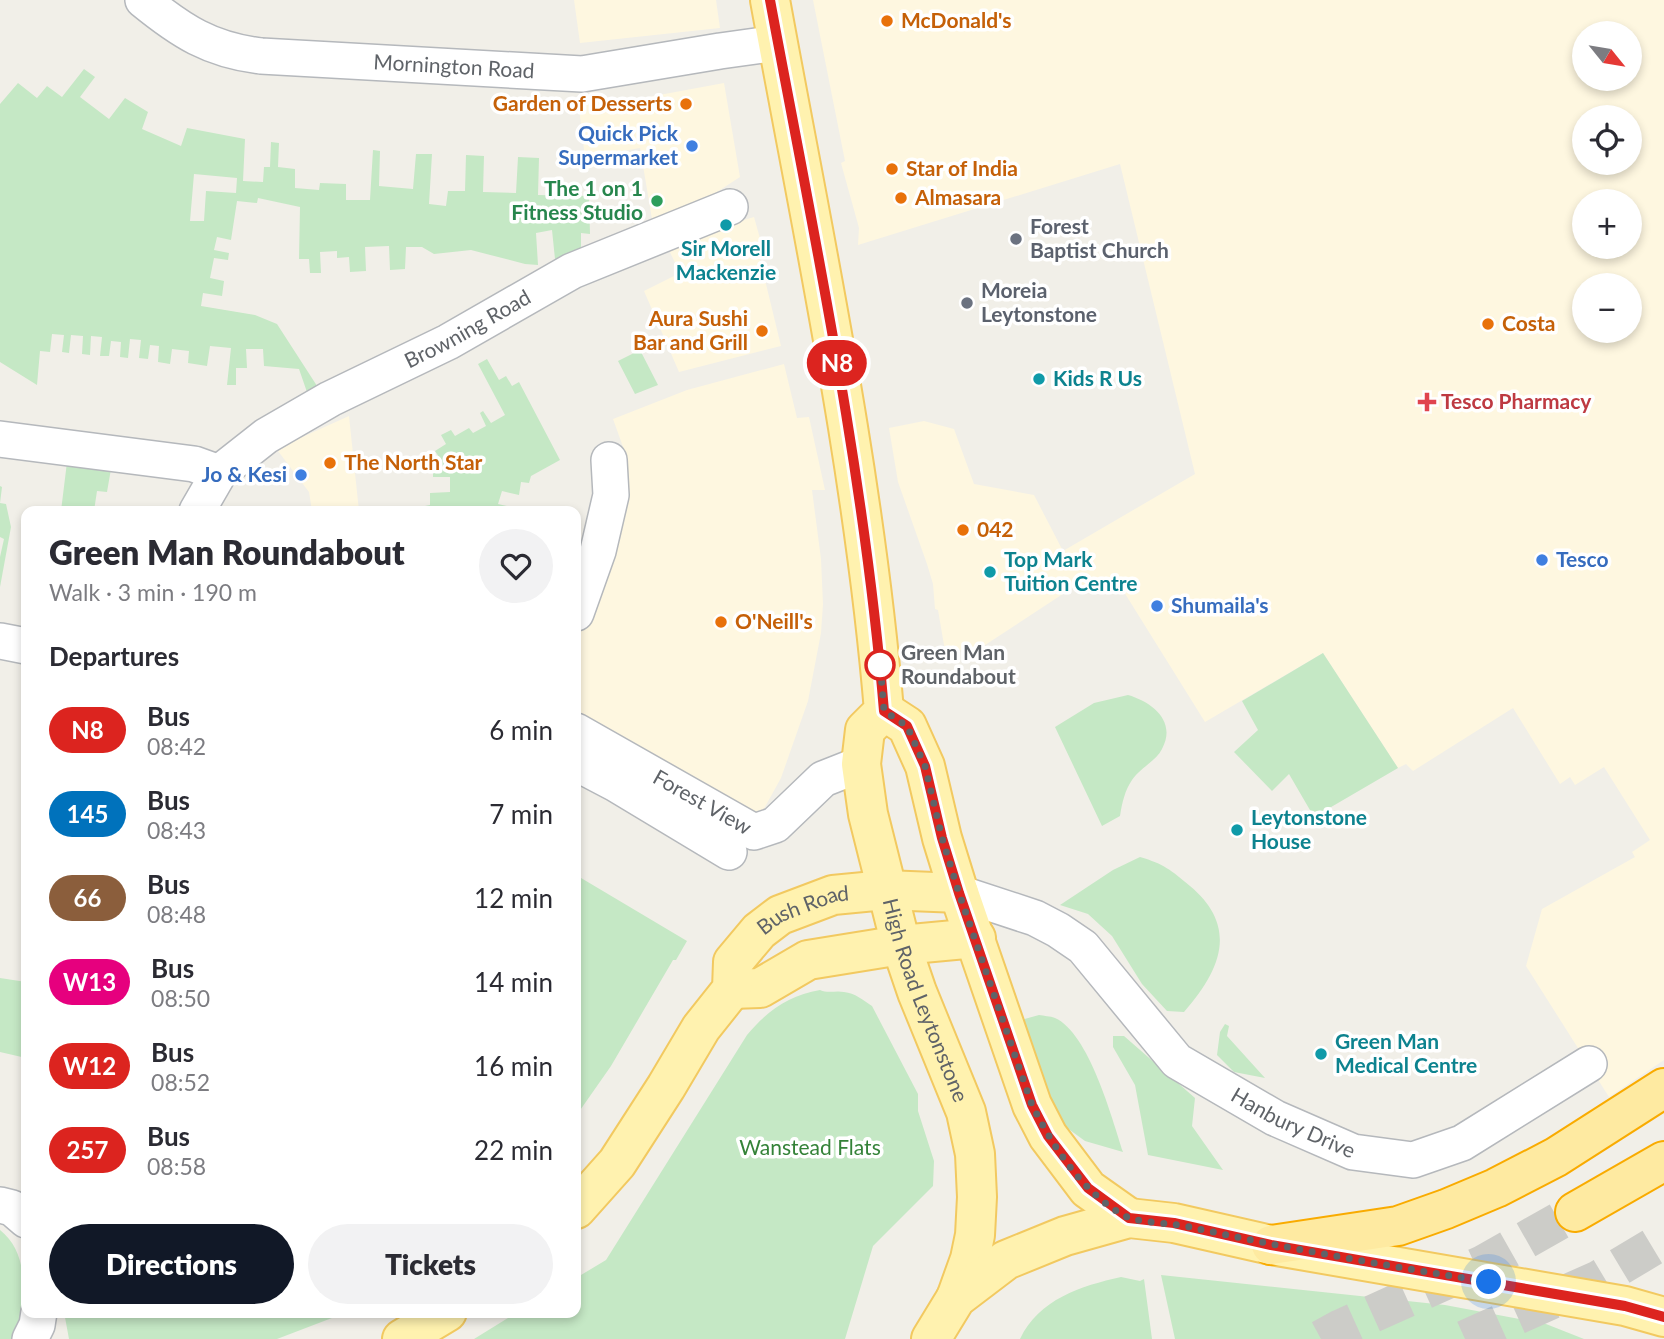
<!DOCTYPE html>
<meta charset="utf-8">
<style>
:root{--surface:#fff;--page:#f2f2f3;--text:#2b2b33;--muted:#7c7c81;--accent:#111827}
body{margin:0;font-family:Lato,sans-serif;background:var(--page);color:var(--text);height:100vh;display:flex;flex-direction:column;font-size:26px;white-space:nowrap}
*{box-sizing:border-box;margin:0}
p{font-size:23px;color:var(--muted)}
.icon{flex:none;width:38px;height:38px;fill:none;stroke:currentColor;stroke-width:2;stroke-linecap:round;stroke-linejoin:round}
.map{position:relative;flex:1;overflow:hidden}
.details{position:absolute;left:21px;top:506px;width:560px;height:812px;display:flex;flex-direction:column;background:var(--surface);border-radius:14px;box-shadow:0 4px 10px #0003}
.details>*{flex:none}
.badge{padding:0 14px;border-radius:23px;font-size:24px;line-height:46px}
.needle{width:46px;rotate:120deg}
.tools{position:absolute;left:1572px;top:21px;display:grid;gap:14px}
.tools a{display:grid;place-items:center;width:70px;height:70px;border-radius:50%;background:var(--surface);box-shadow:0 4px 10px #0003;font-size:35px}
.you{position:absolute;width:35px;height:35px;margin:-18px;border:5px solid #fff;border-radius:50%;background:#1a73e8;box-shadow:0 0 0 10px #1a73e833}
.map>.badge{position:absolute;translate:-50% -50%;box-shadow:0 0 0 4px #fff}
h2{padding:0 28px;font-size:26px;line-height:63px}
.round{display:grid;place-items:center;flex:none;width:74px;height:74px;border-radius:37px;background:var(--page)}
.overview{display:flex;align-items:center;justify-content:space-between;height:119px;padding:0 28px}
h1{font-size:33px;font-weight:800;line-height:52px}
.cta{display:flex;gap:14px;margin-top:auto;padding:14px 28px}
.cta a{flex:1;height:80px;border-radius:42px;background:var(--accent);color:#fff;font-size:28px;font-weight:800;line-height:80px;text-align:center}
.cta a+a{background:var(--page);color:var(--text)}
ul{padding:0;list-style:none}
li{display:flex;align-items:center;gap:21px;height:84px;padding:0 28px}
li div{flex:1}
li b{display:block;font-size:26px}
li em{font-style:normal}
li .badge{min-width:77px;font-weight:700;text-align:center}
.map>svg:first-child{display:block}
.commercial{fill:#fef7e0;fill-rule:evenodd}
.green{fill:#c5e8c5;fill-rule:evenodd}
.lines{fill:none;stroke-linecap:round;stroke-linejoin:round}
.trunk-tunnel{stroke:#ccccc8;stroke-width:38;stroke-dasharray:38 19;stroke-linecap:butt}
.minor-casing{stroke:#b5b8bc;stroke-width:38}
.primary-casing{stroke:#f2c960;stroke-width:42}
.trunk-casing{stroke:#f9ab00;stroke-width:42}
.minor{stroke:#fff;stroke-width:35}
.primary{stroke:#fff2af;stroke-width:38}
.trunk{stroke:#feeaa1;stroke-width:38}
.line-casing{stroke:#fff;stroke-width:16}
.line{stroke:#dc241f;stroke-width:10}
.walk{stroke:#5f6368;stroke-width:7;stroke-dasharray:0 12.6}
.food-dot{fill:#e8710a;stroke:#fff;stroke-width:2.5}
.shop-dot{fill:#3f7fe0;stroke:#fff;stroke-width:2.5}
.leisure-dot{fill:#2e9e5b;stroke:#fff;stroke-width:2.5}
.culture-dot{fill:#0f9aa8;stroke:#fff;stroke-width:2.5}
.worship-dot{fill:#6b7280;stroke:#fff;stroke-width:2.5}
.health-dot{fill:#e0444e;stroke:#fff;stroke-width:2.5}
.stop-dot{fill:#fff;stroke:#dc241f;stroke-width:3.5}
.labels{text-anchor:middle;stroke-width:7;stroke-linejoin:round;paint-order:stroke}
.food-label{font-size:21px;font-weight:bold;fill:#c56008;stroke:#fff;text-anchor:start}
.street-label{font-size:21px;fill:#5f6368;stroke:#fff}
.shop-label{font-size:21px;font-weight:bold;fill:#366cbe;stroke:#fff;text-anchor:end}
.leisure-label{font-size:21px;font-weight:bold;fill:#27864d;stroke:#fff;text-anchor:end}
.worship-label{font-size:21px;font-weight:bold;fill:#5b616d;stroke:#fff;text-anchor:start}
.culture-label{font-size:21px;font-weight:bold;fill:#0d838f;stroke:#fff;text-anchor:start}
.health-label{font-size:21px;font-weight:bold;fill:#be3a42;stroke:#fff;text-anchor:start}
.stop-label{font-size:21px;font-weight:bold;fill:#5f6368;stroke:#fff;text-anchor:start}
.park-label{font-size:21px;fill:#348238;stroke:#fff}
</style>
<div class="map">
<svg width="1664" height="1339" viewBox="0 0 1664 1339">
<rect width="100%" height="100%" fill="#f1efe8"/>
<path class="commercial" d="M574 0H716L720 28 580 43Z
M813 0H1664V1060L1609 1097 1526 966 1542 909 1635 857 1632 852 1650 840 1604 767 1575 785 1570 777 1560 784 1513 708 1413 771 1406 764 1398 768 1323 653 1205 722 1124 592 1075 586 979 649 945 651 938 610 935 609 933 584 927 564 898 482 889 428 924 421 954 429 974 484 1034 495 1063 551 1195 474 1120 164 858 245 859 228 841 163 845 161ZM1584 33H1629V79H1584ZM1584 117H1629V163H1584ZM1584 201H1629V247H1584ZM1584 285H1629V331H1584Z
M724 83 740 177 683 214 653 225 640 148 585 158 578 100 643 98Z
M754 217 763 249 758 251 781 346 679 372 644 291 680 273 667 246 689 236Z
M784 364 797 418 809 417 825 490H812L821 559 823 604 821 633 808 701 781 778 761 814 746 817 576 714V628L619 526 627 458 613 419 687 390Z
M349 416 359 511H312L309 492 278 451 298 439Z"/>
<path class="green" d="M84 69 95 77 80 97 109 119 125 98 148 112 142 129 181 146 187 128 245 139 243 181 263 182 264 167H270L271 142 279 143 278 167 295 169V188L319 190 320 183 346 184V200H370L373 150 380 151 379 186 413 189 416 154H432L429 204 446 206 448 191H465L466 155 484 156 483 192 516 193 518 157 539 158 538 195 589 196 590 234 581 233V250L555 259 552 230 536 233 538 265 525 264 471 250 434 254 422 247H406L405 269 390 270 389 246 365 247 366 271 350 272 349 257 337 258V251L320 252 321 273H310L309 259H299L300 207 258 198 257 203 237 201 231 240 217 237 214 250 229 253 228 260 214 258 210 278 224 281 222 296 203 293 201 306 255 315 277 324 319 389 308 395 299 369 264 366 263 349H246L247 368H236V385H227L231 348 210 346 207 366 188 363 189 351 172 349 170 364 158 362 159 346 150 345 148 359 139 358 141 340 130 339 128 358 120 357 121 342 111 341 109 356H100L102 337 91 336 90 355 82 354 83 336 71 335 69 353 62 352 64 335 52 334 50 352 40 351 37 385 0 362V104L18 83 37 98 47 86 62 97ZM194 174 237 178 236 193 206 191 204 221H190Z
M640 350 658 385 635 394 618 361Z
M487 359 499 380 506 376 512 386 519 382 560 460 531 476 529 483 521 482 519 495 502 491 498 504 516 508 515 511H400L430 505V493L450 492V477H433V472L427 466 439 457 435 451 446 444 441 435 451 430 455 436 469 428 473 433 486 426 480 413 483 411 491 423 505 415 478 364Z
M68 454 111 469 107 492 97 491 94 511H61Z
M0 486 2 487 0 503 6 504 11 527 0 587V557L4 539 0 537Z
M1323 653 1398 768 1314 817 1289 774 1272 791 1234 752 1258 730 1242 701Z
M1128 695C1152 702 1177 721 1162 749 1156 761 1140 768 1132 780 1125 790 1122 803 1120 816L1102 826 1055 727 1094 703Z
M1140 857C1164 864 1171 870 1190 886 1239 927 1221 970 1184 1012L1167 1011 1142 984 1112 936 1088 914 1060 905 1113 870Z
M576 875 687 941 676 960H673L611 1066 576 1116Z
M0 978 26 982V1058L0 1052Z
M820 990C829 994 835 990 844 992 855 993 863 1000 872 1006L918 1094V1111L934 1161 933 1186 873 1246 845 1339H474L516 1313 576 1312V1278L606 1260 747 1035C767 1011 789 995 820 990Z
M1039 1015C1044 1016 1050 1016 1055 1018 1089 1033 1112 1118 1123 1152L1085 1141 1063 1125 1039 1071 1021 1020Z
M1225 1024 1229 1026 1227 1036 1265 1078 1234 1072 1217 1055 1220 1032Z
M1113 1036H1124L1195 1098 1192 1126 1223 1170 1148 1155 1135 1085 1113 1047Z
M0 1230C32 1255 25 1306 14 1339H0Z
M1161 1275 1445 1305 1546 1324 1584 1339H1175Z
M1121 1277 1140 1281 1144 1279 1152 1339H1020C1039 1299 1081 1286 1121 1277Z
M64 1312H345V1313L277 1339H69Z"/>
<g class="lines">
<path class="trunk-tunnel" d="M1321 1339 1341 1328 1483 1264 1575 1212
M1465 1339 1599 1279 1664 1240"/>
<defs>
<g id="minor">
<path id="s1" d="M143 0C181 31 210 50 261 56L582 74 720 51 778 43"/>
<path d="M0 439 194 464 219 473"/>
<path id="s2" d="M197 511 219 473 266 436 330 399 448 342 572 271 730 207"/>
<path d="M576 613 598 551 611 495 609 460"/>
<path d="M0 641 26 646"/>
<path id="s3" d="M576 731 754 832 775 825 823 779 861 764"/>
<path d="M576 763 616 784 729 852"/>
<path id="s4" d="M959 893 1035 918 1058 930 1083 947 1177 1061 1275 1118 1353 1152 1413 1160 1462 1143 1589 1064"/>
<path d="M0 1205 12 1208 26 1220"/>
<path d="M30 1339 37 1325 39 1312"/>
</g>
<g id="primary">
<path id="s5" d="M770 0C813 236 864 471 884 711L865 730 861 764 868 814 901 945 917 992 966 1112 975 1154 977 1197 975 1235 970 1259 956 1298"/>
<path d="M884 711 907 726 925 766 942 838 959 893 1032 1105 1048 1136 1088 1189 1129 1218"/>
<path d="M732 989 760 988 808 960 901 945 976 938"/>
<path id="s6" d="M576 1209 617 1163 666 1087 701 1028 732 989 733 962 759 931 780 915 833 895 885 890 959 893"/>
<path d="M402 1339 447 1312"/>
<path d="M931 1339 956 1298 1006 1260 1065 1236 1129 1218 1174 1223 1271 1245 1625 1306 1664 1317"/>
</g>
<path id="trunk" d="M1575 1212 1664 1161
M1271 1245 1398 1226 1446 1209 1496 1188 1556 1157 1664 1088"/>
</defs>
<use href="#minor" class="minor-casing"/>
<use href="#primary" class="primary-casing"/>
<use href="#trunk" class="trunk-casing"/>
<use href="#minor" class="minor"/>
<use href="#primary" class="primary"/>
<use href="#trunk" class="trunk"/>
</g>
<g class="lines">
<defs>
<path id="line" d="M770 0C814 236 864 471 884 711L907 726 925 766 942 838 959 893 1032 1105 1048 1136 1088 1188 1129 1218 1174 1223 1271 1245 1625 1306 1664 1317"/>
</defs>
<use href="#line" class="line-casing"/>
<use href="#line" class="line"/>
<path class="walk" d="M880 665V661L884 711 907 726 925 766 942 838 959 893 1032 1105C1054 1148 1083 1194 1127 1217 1139 1223 1174 1223 1190 1227 1289 1249 1389 1266 1489 1282"/>
</g>
<g class="food-dot">
<circle cx="887" cy="21" r="7"/>
<circle cx="686" cy="104" r="7"/>
<circle cx="892" cy="169" r="7"/>
<circle cx="901" cy="198" r="7"/>
<circle cx="1488" cy="324" r="7"/>
<circle cx="762" cy="331" r="7"/>
<circle cx="330" cy="463" r="7"/>
<circle cx="963" cy="530" r="7"/>
<circle cx="721" cy="622" r="7"/>
</g>
<g class="shop-dot">
<circle cx="692" cy="146" r="7"/>
<circle cx="301" cy="475" r="7"/>
<circle cx="1542" cy="560" r="7"/>
<circle cx="1157" cy="606" r="7"/>
</g>
<circle class="leisure-dot" cx="657" cy="201" r="7"/>
<g class="culture-dot">
<circle cx="726" cy="225" r="7"/>
<circle cx="1039" cy="379" r="7"/>
<circle cx="990" cy="572" r="7"/>
<circle cx="1237" cy="830" r="7"/>
<circle cx="1321" cy="1054" r="7"/>
</g>
<g class="worship-dot">
<circle cx="1016" cy="239" r="7"/>
<circle cx="967" cy="303" r="7"/>
</g>
<path class="health-dot" d="M1423.5 391.5h7v7h7v7h-7v7h-7v-7h-7v-7h7z"/>
<circle class="stop-dot" cx="880" cy="665" r="14"/>
<g class="labels">
<g class="food-label">
<text x="901" y="28">McDonald's</text>
<text x="672" y="111" text-anchor="end">Garden of Desserts</text>
<text x="906" y="176">Star of India</text>
<text x="915" y="205">Almasara</text>
<text x="748" y="326" text-anchor="end">Aura Sushi<tspan x="748" dy="24">Bar and Grill</tspan></text>
<text x="1502" y="331">Costa</text>
<text x="344" y="470">The North Star</text>
<text x="977" y="537">042</text>
<text x="735" y="629">O'Neill's</text>
</g>
<g class="street-label">
<text dy="7" stroke="none"><textPath href="#s1" startOffset="326">Mornington Road</textPath></text>
<text dy="7" stroke="none"><textPath href="#s2" startOffset="332">Browning Road</textPath></text>
<text dy="7" stroke="none"><textPath href="#s3" startOffset="145">Forest View</textPath></text>
<text dy="7" stroke="none"><textPath href="#s6" startOffset="388">Bush Road</textPath></text>
<text dy="7" stroke="none"><textPath href="#s5" startOffset="1027">High Road Leytonstone</textPath></text>
<text dy="7" stroke="none"><textPath href="#s4" startOffset="416">Hanbury Drive</textPath></text>
</g>
<g class="shop-label">
<text x="678" y="141">Quick Pick<tspan x="678" dy="24">Supermarket</tspan></text>
<text x="287" y="482">Jo &amp; Kesi</text>
<text x="1556" y="567" text-anchor="start">Tesco</text>
<text x="1171" y="613" text-anchor="start">Shumaila's</text>
</g>
<g class="leisure-label">
<text x="643" y="196">The 1 on 1<tspan x="643" dy="24">Fitness Studio</tspan></text>
</g>
<g class="worship-label">
<text x="1030" y="234">Forest<tspan x="1030" dy="24">Baptist Church</tspan></text>
<text x="981" y="298">Moreia<tspan x="981" dy="24">Leytonstone</tspan></text>
</g>
<g class="culture-label">
<text x="726" y="256" text-anchor="middle">Sir Morell<tspan x="726" dy="24">Mackenzie</tspan></text>
<text x="1053" y="386">Kids R Us</text>
<text x="1004" y="567">Top Mark<tspan x="1004" dy="24">Tuition Centre</tspan></text>
<text x="1251" y="825">Leytonstone<tspan x="1251" dy="24">House</tspan></text>
<text x="1335" y="1049">Green Man<tspan x="1335" dy="24">Medical Centre</tspan></text>
</g>
<g class="health-label">
<text x="1441" y="409">Tesco Pharmacy</text>
</g>
<g class="stop-label">
<text x="901" y="660">Green Man<tspan x="901" dy="24">Roundabout</tspan></text>
</g>
<g class="park-label">
<text x="810" y="1155">Wanstead Flats</text>
</g>
</g>
</svg>
<div class="tools">
<a><svg class="needle" viewBox="-14 -14 28 28"><path d="M0-13l5 13h-10z" fill="#e53935"/><path d="M0 13l5-13h-10z" fill="#7c7c81"/></svg></a>
<a><svg class="icon" aria-label="locate" viewBox="0 0 24 24"><circle cx="12" cy="12" r="6"/><path d="M12 2v4M12 18v4M2 12h4M18 12h4"/></svg></a>
<a>+</a>
<a>−</a>
</div>
<div class="you" style="left:1489px;top:1282px"></div>
<b class="badge" style="left:837px;top:363px;background:#dc241f;color:#fff">N8</b>
<section class="details">
<div class="overview"><div><h1>Green Man Roundabout</h1><p>Walk · 3 min · 190 m</p></div><a class="round"><svg class="icon" aria-label="heart" viewBox="0 0 24 24"><path d="M12 20l-8-8c-3-5 5-10 8-4 3-6 11-1 8 4z"/></svg></a></div>
<h2>Departures</h2>
<ul>
<li><span class="badge" style="background:#dc241f;color:#fff">N8</span><div><b>Bus</b><p>08:42</p></div><em>6 min</em></li>
<li><span class="badge" style="background:#0072bc;color:#fff">145</span><div><b>Bus</b><p>08:43</p></div><em>7 min</em></li>
<li><span class="badge" style="background:#8b5e3c;color:#fff">66</span><div><b>Bus</b><p>08:48</p></div><em>12 min</em></li>
<li><span class="badge" style="background:#e6007e;color:#fff">W13</span><div><b>Bus</b><p>08:50</p></div><em>14 min</em></li>
<li><span class="badge" style="background:#dc241f;color:#fff">W12</span><div><b>Bus</b><p>08:52</p></div><em>16 min</em></li>
<li><span class="badge" style="background:#dc241f;color:#fff">257</span><div><b>Bus</b><p>08:58</p></div><em>22 min</em></li>
</ul>
<div class="cta"><a>Directions</a><a>Tickets</a></div>
</section>
</div>
